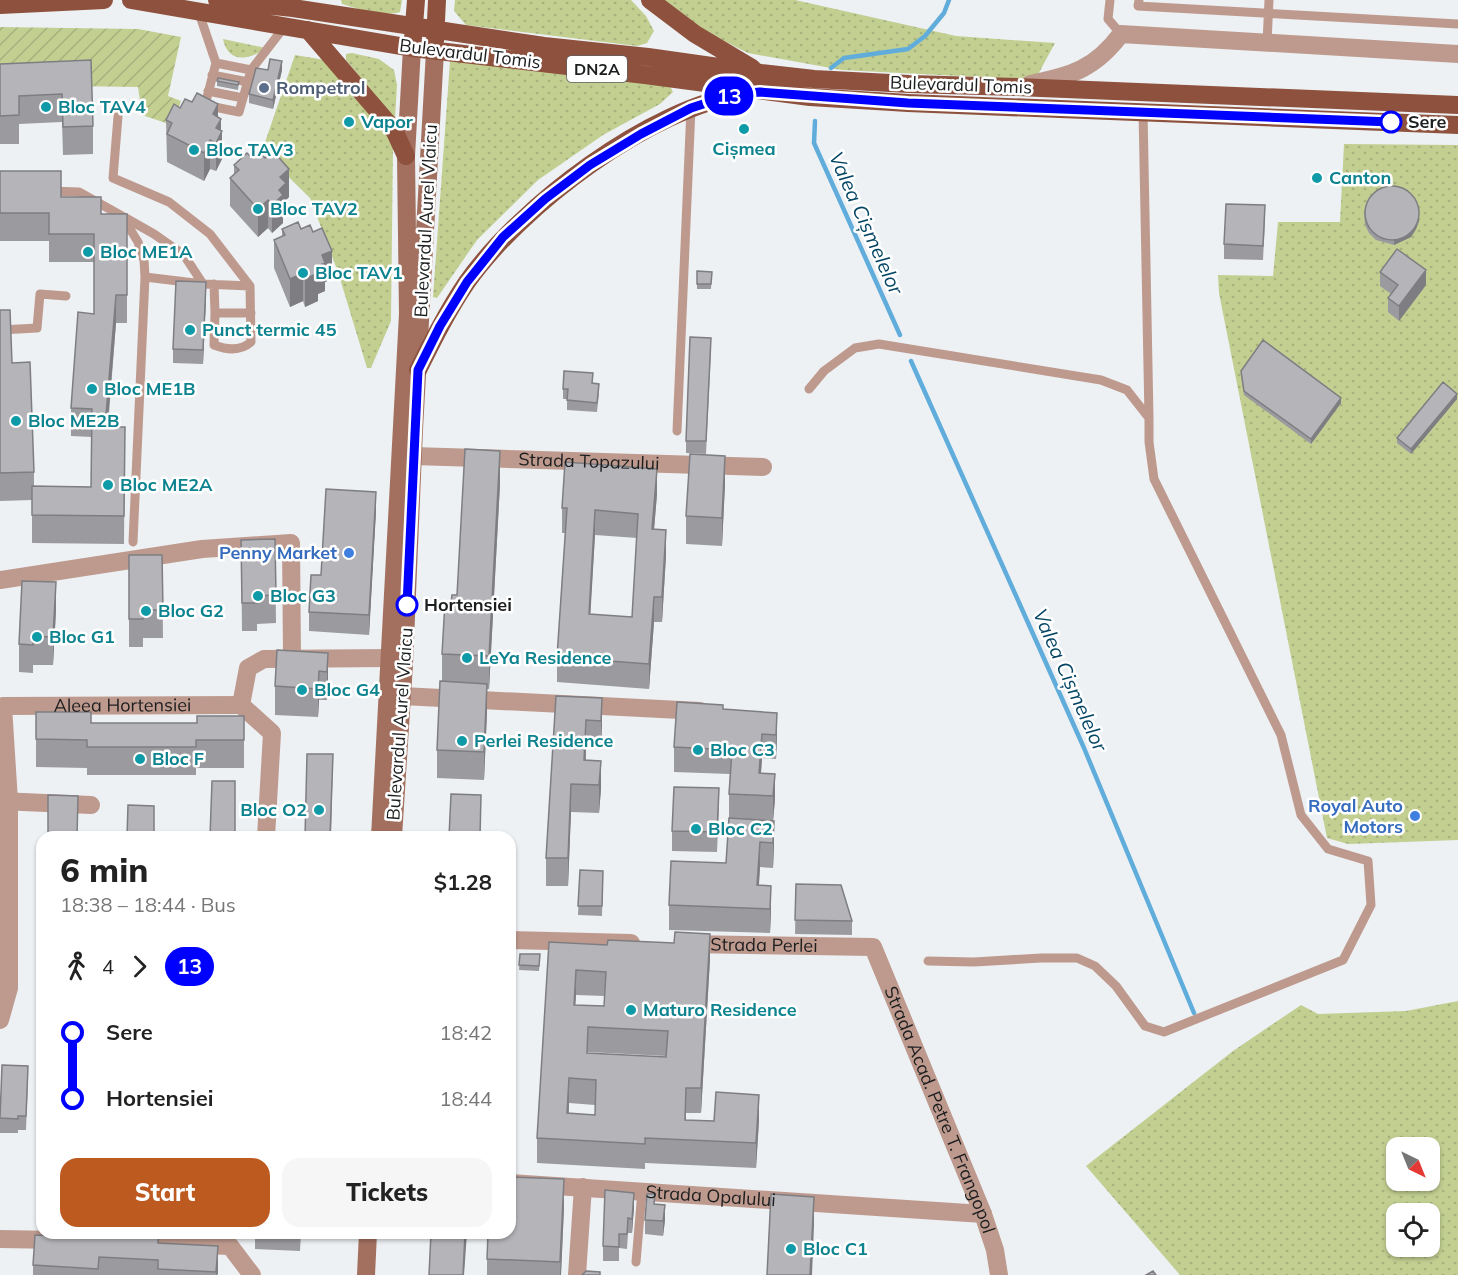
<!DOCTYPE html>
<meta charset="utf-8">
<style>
:root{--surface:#fff;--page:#f6f6f6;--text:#222;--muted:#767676;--accent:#bd5a20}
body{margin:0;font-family:Mulish,sans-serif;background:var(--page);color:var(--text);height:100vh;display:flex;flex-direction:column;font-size:22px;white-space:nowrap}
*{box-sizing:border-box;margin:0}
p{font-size:20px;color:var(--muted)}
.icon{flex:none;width:33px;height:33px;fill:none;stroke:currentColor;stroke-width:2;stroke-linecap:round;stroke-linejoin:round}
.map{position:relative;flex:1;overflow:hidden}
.drawer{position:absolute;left:36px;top:831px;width:480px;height:408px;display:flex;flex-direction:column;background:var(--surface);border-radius:18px;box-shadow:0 2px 4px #0004}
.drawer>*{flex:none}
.badge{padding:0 12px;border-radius:20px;font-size:21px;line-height:39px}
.needle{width:39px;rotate:137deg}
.buttons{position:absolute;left:1386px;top:1137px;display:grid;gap:12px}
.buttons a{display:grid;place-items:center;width:54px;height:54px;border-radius:12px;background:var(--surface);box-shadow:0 2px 4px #0004;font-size:30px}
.map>.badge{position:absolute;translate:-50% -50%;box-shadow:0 0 0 3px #fff}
.legs{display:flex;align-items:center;gap:9px;height:66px;padding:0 24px;font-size:20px}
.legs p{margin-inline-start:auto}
.summary{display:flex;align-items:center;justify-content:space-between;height:102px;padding:0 24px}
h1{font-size:33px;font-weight:800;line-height:45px}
.action{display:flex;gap:12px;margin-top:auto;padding:12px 24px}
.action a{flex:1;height:69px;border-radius:18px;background:var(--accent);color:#fff;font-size:24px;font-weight:800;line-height:69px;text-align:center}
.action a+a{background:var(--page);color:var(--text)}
ul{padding:0 24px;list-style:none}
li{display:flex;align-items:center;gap:21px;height:66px;font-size:22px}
li i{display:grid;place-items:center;width:9px;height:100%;margin:0 8px;background:currentColor}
li i::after{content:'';width:15px;height:15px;margin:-8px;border:4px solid;border-radius:50%;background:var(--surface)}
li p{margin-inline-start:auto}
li:first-child i{background:linear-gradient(#0000 50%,currentColor 0)}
li:last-child i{background:linear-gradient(currentColor 50%,#0000 0)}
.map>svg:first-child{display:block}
.grass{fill:url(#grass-dots);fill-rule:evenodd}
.garden{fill:url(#garden-furrows)}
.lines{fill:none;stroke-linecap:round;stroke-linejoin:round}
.stream{stroke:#60acdb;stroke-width:4.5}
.lane{stroke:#be9a8e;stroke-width:9}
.street{stroke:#be9a8e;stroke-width:18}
.secondary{stroke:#a3705f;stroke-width:18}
.primary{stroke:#8e513e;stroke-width:18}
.wall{fill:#9b9b9f;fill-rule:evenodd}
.shaded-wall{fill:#7e7e82}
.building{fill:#b4b4b9;stroke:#7e7e82;stroke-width:1.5;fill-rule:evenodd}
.line-1-casing{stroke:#fff;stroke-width:14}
.line-1{stroke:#00f;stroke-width:9}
.service-dot{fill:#5c6f8a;stroke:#fff;stroke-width:2}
.culture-dot{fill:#0f9aa8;stroke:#fff;stroke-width:2}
.stop-1-dot{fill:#fff;stroke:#00f;stroke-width:3}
.shop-dot{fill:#3f7fe0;stroke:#fff;stroke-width:2}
.labels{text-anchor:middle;stroke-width:5;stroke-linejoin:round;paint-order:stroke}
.shield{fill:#fff;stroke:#5f6162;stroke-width:1.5}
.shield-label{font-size:16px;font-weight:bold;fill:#1b1d1e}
.street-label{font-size:18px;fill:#1b1d1e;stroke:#fff}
.service-label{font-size:18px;font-weight:bold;fill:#4e5e75;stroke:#fff;text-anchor:start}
.culture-label{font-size:18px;font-weight:bold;fill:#0d838f;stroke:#fff;text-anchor:start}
.stop-label{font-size:18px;font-weight:bold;fill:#1b1d1e;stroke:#fff;text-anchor:start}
.shop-label{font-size:18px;font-weight:bold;fill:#366cbe;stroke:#fff;text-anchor:end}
.water-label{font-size:20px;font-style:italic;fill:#044564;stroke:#fff}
</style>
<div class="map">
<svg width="1458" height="1275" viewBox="0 0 1458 1275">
<defs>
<pattern id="grass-dots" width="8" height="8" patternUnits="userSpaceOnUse" patternTransform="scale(1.5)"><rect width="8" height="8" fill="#c2cf91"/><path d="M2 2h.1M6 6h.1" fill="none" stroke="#a6b17d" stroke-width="1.8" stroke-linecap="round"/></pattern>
<pattern id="garden-furrows" width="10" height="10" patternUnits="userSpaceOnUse" patternTransform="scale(1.5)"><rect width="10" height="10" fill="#c2cf91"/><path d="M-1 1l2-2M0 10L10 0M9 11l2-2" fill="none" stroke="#a6b17d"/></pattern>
</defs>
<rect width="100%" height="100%" fill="#edf1f4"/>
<path class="grass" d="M341 0H402L400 12C383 17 359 9 342 4Z
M455 0H631L646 16 654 31 647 43 637 46 466 25 454 11Z
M663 0H795L956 36 1055 43 1035 80 842 70 748 53 710 34Z
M223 39 266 48C250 60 228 64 223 39Z
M352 53 379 59 394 70 397 85 395 119 346 60V54Z
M295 55 325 60 390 133 393 143 391 321 371 368H367L338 272 310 198 262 151Z
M450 61 669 84 673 92 660 104 603 135 538 180 477 240 437 298 433 297Z
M1344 144 1458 145V840L1348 844 1327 838 1219 293 1218 275 1273 276 1278 222H1340Z
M1458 1001V1275H1180L1086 1166 1233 1051 1301 1005 1318 1014 1406 1011ZM1396 1148H1430V1180H1396ZM1396 1214H1430V1246H1396Z"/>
<path class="garden" d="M0 27 138 29 181 37 168 96 181 101 172 125 142 115 138 87 0 85Z"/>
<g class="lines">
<path class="stream" d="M831 68 844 58 908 49 925 36 944 13 949 0
M815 121 814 143 900 335
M911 361 1084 748 1194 1013"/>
<path class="lane" d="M1110 0 1108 19 1121 34
M1139 0 1138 6 1458 24
M199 13 216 63 205 105 239 112 251 70 285 26
M1267 43 1269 0
M216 63 251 70
M212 75 248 82
M208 91 243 98
M119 104 113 178 169 202 210 234 250 286 251 342C241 351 227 350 214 345L215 313
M1143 111 1149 418
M50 191 79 192 122 216 138 242 144 260 145 277 203 284 250 286
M124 217 154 234 184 255 203 284
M214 284 215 313H251
M0 330 37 328 40 294 66 296
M809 389 824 371 855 348 879 344 1101 380 1127 390 1149 418V442L1154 479 1281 735 1301 815 1328 849 1368 861 1371 905 1343 960 1164 1032 1145 1026 1116 986 1095 966 1077 958H1041L974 962 928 961
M677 431 691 108
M133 542 145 277
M92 1240V1233
M636 1262 642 1191"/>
<g class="street">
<path d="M1030 84C1071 76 1095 69 1121 34L1458 54"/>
<path id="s1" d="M413 456 763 467"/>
<path d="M0 580 202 549 291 543 292 657"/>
<path d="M402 696 700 711"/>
<path d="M0 801 91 805"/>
<path d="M266 837 272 733 241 705 248 668 264 659 390 658"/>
<path d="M510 940 631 943"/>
<path id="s2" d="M686 944 873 947 983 1214 995 1250 999 1275"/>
<path id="s3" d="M0 1020 9 988V801L3 706 241 705"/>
<path id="s4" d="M510 1183 983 1214"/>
<path d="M0 1239 58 1240"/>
<path d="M152 1243 230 1246 252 1275"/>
<path d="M577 1275 583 1187"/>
</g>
<path class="secondary" d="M380 837 408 314 406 156 412 48
M393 837 404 664 414 429 435 51
M366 1275 368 1233"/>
<path class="primary" d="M131 0 412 48 645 75 810 97 908 103 1458 125
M217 0 293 8 544 46 648 57 761 73 814 79 909 84 1017 87 1458 105
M650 0 695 34 752 68
M0 5 104 0
M308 30 394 130 406 156
M413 38 416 0
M435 41 437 0
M418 370C433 340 448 310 467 282 521 206 650 107 744 94"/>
</g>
<path class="wall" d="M91 60 93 126V154L63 155 62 122 19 124V144H0V64Z
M268 70H282L273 109 249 103V94Z
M217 81 239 82 238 90 217 86Z
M180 108 218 117 221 130 222 159 216 171 210 169 204 181 167 162 166 120Z
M234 165 289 197 286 200V212L283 215V223L272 233 268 228 258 237 230 206V178L234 174Z
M0 171 101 214H127V323H116L108 427H125L124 544 32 543V500L0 501V310L34 472V486L91 487 92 437 71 436V408L94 314V262H49V241H0Z
M1364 211 1419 221 1416 229 1411 237 1394 245 1376 240 1369 233 1365 225Z
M1265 220 1263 260 1224 259V244Z
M282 229H301L332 279 325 282V291L318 294V301L305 307 303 301 290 307 274 268V240L282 237Z
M697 271 712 272 711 289H697Z
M1380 272 1426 285 1399 321 1388 312V298L1391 294 1380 286Z
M206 297 203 364 173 363V349Z
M711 350 706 454 686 453V441Z
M1241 371 1341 403 1311 444 1244 395 1241 375Z
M593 383 599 393 597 412 567 410V399H563V389Z
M1457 399 1411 454 1397 443V438Z
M500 484 489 689H487V712L484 780 437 778V750L442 681V654L451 602 457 595Z
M725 484 722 546 686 544V516Z
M657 494 654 529 666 555 662 622H654L649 689 557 682V657L565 533H562V508ZM595 535 637 538 632 617 590 614Z
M376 511 369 635 309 631V612L321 575Z
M275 539 276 623 257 624V631H242L241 540Z
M129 555H162L163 638H143V647H129Z
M56 610 53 665H33V673L19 672V644Z
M328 653 327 700H319L318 717 275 715V686Z
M556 696 602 698 601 749 586 748V760L601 761V789L599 813 571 812 568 886H546V858Z
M723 709 777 713V737L776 759 762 758 761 774 775 799 773 821 774 845 773 868 760 867 759 885 771 911 770 933 669 930V905L726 863 729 818V794L730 774 674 772V747Z
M36 712 91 723H197L244 716V768H196V775H87V768L36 767Z
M719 807 717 852 672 851V831Z
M580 870 603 871 602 916 578 915Z
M796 884 852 921V935L795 934Z
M549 942 710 959 701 1113H686V1120L714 1121 759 1120 756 1168 645 1163V1169L537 1163V1138ZM576 995 605 996 604 1006 575 1005ZM588 1052 666 1056V1057L588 1053ZM569 1103 595 1105V1115L569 1113Z
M520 954H540L539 971 519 970Z
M28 1081 26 1130H18V1133H0V1118Z
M42 1133V1206H38V1178Z
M655 1205 665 1220 663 1236 645 1234V1220Z
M564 1207 561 1275H487V1259Z
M634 1207 632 1233H628L627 1249 619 1248V1261H603V1246Z
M255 1233H301L300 1251 255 1249Z
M159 1243 218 1246 217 1275H33V1265Z"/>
<path class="shaded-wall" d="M282 61V70L273 109V100Z
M218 104V125L221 119V133L222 131V159L216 171V136L213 142V114Z
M210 140V169L204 181V153Z
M289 169V197L286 200V212L283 215V223L272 233V205L279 190 280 177Z
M268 200V228L258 237V209Z
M1419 216V221L1416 229 1411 237 1394 245V240Z
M332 251V279L325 282V291L318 294V301L305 307V279L316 267 322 255Z
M1426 270V285L1399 321V306Z
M303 273V301L290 307V279Z
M206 282V297L203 364V350Z
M116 295V323L105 455V427Z
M1457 394V399L1411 454V449Z
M1341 398V403L1311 444V439Z
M500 451V484L489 689V656Z
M725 456V484L722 546V518Z
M657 469V494L652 554V529Z
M376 492V511L369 635V615Z
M595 510V535L589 639V614Z
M666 530V555L662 622V597Z
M56 582V610L53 665V637Z
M654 597V622L649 689V664Z
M328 653V681L327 700V672Z
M319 671V700L318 717V689Z
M487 684V712L484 780V752Z
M602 698V726L601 749V721Z
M777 713V737L776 759V735Z
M586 720V748L584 788V760Z
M762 734V758L759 798V773Z
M333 754 331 837H330Z
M601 761V789L599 813V785Z
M775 774V799L773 821V796Z
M571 784V812L568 886V858Z
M774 821V845L773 868V843Z
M760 842V867L757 910V885Z
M771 886V911L770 933V909Z
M710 934V959L701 1113V1088Z
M576 970V995L574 1030V1005Z
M569 1078V1103L567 1138V1113Z
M686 1088V1113L685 1140V1120Z
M759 1095V1120L756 1168V1143Z
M564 1179V1207L561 1275H560Z
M634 1193V1207L632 1233V1219Z
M814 1197V1225L812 1275H810Z
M665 1205V1220L663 1236V1221Z
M465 1233H467L464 1275H463Z
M218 1246V1274L217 1275H216Z"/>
<path class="building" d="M270 59 282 61 273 100 249 94 256 68 268 70Z
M91 60 93 126 63 127 62 94 19 96V115L0 116V64Z
M218 78 239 82 238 85 217 81Z
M197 93 218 104 213 114 221 119 216 128 222 131 216 143 210 140 204 153 167 134 172 123 166 120 174 104 180 108 185 99 192 102Z
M273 151 289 169 280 177 286 183 279 190 283 195 272 205 268 200 258 209 230 178 239 170 234 165 247 153 252 158 260 152 265 158Z
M0 171H61V197H101V214H127V295H116L105 427H125L124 516 32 515V486L91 487 92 409 71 408 78 312 94 314V234H49V213H0Z
M1365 213a27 27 0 1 1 54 0a27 27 0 1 1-54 0Z
M1226 204 1265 205 1263 246 1224 244Z
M298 222 301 229 310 225 313 232 322 228 332 251 322 255 325 263 316 267 318 273 305 279 303 273 290 279 274 240 285 235 282 229Z
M1397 249 1426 270 1399 306 1388 298 1398 285 1380 272Z
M697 271 712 272 711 284H697Z
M176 281 206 282 203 350 173 349Z
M0 310H10L12 363 30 362 34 472 0 473Z
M690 337 711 338 706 441H686Z
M1263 340 1341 398 1311 439 1244 391 1241 371Z
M564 371 593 373 592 383 599 384 597 403 567 400 568 389H563Z
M1443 382 1457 394 1411 449 1397 438Z
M465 449 500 451 489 656 442 654 445 602H451L452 595H457Z
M690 454 725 456 722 518 686 516Z
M565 462 657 469 652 529 666 530 662 597H654L649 664 557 657 567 508H562ZM595 510 638 514 632 617 589 614Z
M326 489 376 492 369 615 309 612 311 575H321Z
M275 539 276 595 257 596V603H242L241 540Z
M129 555H162L163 610H143V619H129Z
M22 581 56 582 53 637 33 636V645L19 644Z
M277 650 328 653 327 672 319 671 318 689 275 686Z
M440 681 487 684 484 752 437 750Z
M556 696 602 698 601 721 586 720 584 760 601 761 599 785 571 784 568 858H546Z
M677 702 723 705V709L777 713 776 735 762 734 759 773 775 774 773 796 729 794 732 750 674 747Z
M36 712H91V723H197V716H244V740H196V747H87V740L36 739Z
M307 754H333L330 837H305Z
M212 781H235V837H210Z
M674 787 719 788 717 832 672 831Z
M451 794 481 795 480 837H449Z
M48 795 78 796 77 837H48Z
M128 805 154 806V837H127Z
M729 818 774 821 773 843 760 842 757 885 771 886 770 909 669 905 671 861 726 863Z
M580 870 603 871 602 906H578Z
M796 884 841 885 852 921 795 920Z
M675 932 710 934 701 1088H686L685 1120 714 1121 716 1092 759 1095 756 1143 645 1138V1144L537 1138 549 942 607 945 608 940 674 943ZM576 970 606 972 604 1006 574 1005ZM588 1027 668 1031 666 1057 587 1053ZM569 1078 596 1080 595 1115 567 1113Z
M520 954H540L539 966 519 965Z
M2 1065 28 1066 26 1116H18V1119L0 1118Z
M41 1133H42V1178H38Z
M510 1177 564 1179 560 1262 487 1259 488 1233H510Z
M605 1190 634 1193 632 1219 628 1218 627 1234H619V1247L603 1246Z
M647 1194H655L654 1204 665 1205 663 1221 645 1220Z
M771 1194 814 1197 810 1275H767Z
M98 1233H159L158 1243 218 1246 216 1272 158 1269V1260L99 1257 98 1269 33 1265 35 1235 98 1238Z
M431 1233H465L463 1275H429Z
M586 1271 600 1272V1275H582Z
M1153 1271 1156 1275H1146Z"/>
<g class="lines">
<defs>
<path id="line-1" d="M407 605 418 370 440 326 467 282 503 237 545 199 590 165 641 134 691 108 731 95 760 92 908 103 1391 122"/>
</defs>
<use href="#line-1" class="line-1-casing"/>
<use href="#line-1" class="line-1"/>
</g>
<circle class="service-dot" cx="264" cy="88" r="6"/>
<g class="culture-dot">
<circle cx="46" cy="107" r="6"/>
<circle cx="349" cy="122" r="6"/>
<circle cx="744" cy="129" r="6"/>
<circle cx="194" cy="150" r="6"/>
<circle cx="1317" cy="178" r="6"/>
<circle cx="258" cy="209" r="6"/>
<circle cx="88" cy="252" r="6"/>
<circle cx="303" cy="273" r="6"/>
<circle cx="190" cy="330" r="6"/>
<circle cx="92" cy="389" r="6"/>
<circle cx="16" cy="421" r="6"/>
<circle cx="108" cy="485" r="6"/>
<circle cx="258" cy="596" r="6"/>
<circle cx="146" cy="611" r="6"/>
<circle cx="37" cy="637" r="6"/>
<circle cx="467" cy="658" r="6"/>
<circle cx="302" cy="690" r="6"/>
<circle cx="462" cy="741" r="6"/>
<circle cx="698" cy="750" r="6"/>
<circle cx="140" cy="759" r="6"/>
<circle cx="319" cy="810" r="6"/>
<circle cx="696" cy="829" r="6"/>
<circle cx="631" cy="1010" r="6"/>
<circle cx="791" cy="1249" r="6"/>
</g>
<g class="stop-1-dot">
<circle cx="1391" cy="122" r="10"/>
<circle cx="407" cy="605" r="10"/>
</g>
<g class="shop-dot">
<circle cx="349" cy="553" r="6"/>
<circle cx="1415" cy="816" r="6"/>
</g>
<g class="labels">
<rect class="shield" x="567" y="56" width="60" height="26" rx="4.5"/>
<g class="shield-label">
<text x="597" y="75">DN2A</text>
</g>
<g class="street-label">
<text transform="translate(470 54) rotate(7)" y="6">Bulevardul Tomis</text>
<text transform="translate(961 85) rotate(2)" y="6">Bulevardul Tomis</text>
<text transform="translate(426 221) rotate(-87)" y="6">Bulevardul Aurel Vlaicu</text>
<text dy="6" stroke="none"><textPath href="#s1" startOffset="176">Strada Topazului</textPath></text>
<text dy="6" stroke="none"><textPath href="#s3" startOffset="435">Aleea Hortensiei</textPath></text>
<text transform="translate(400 724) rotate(-86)" y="6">Bulevardul Aurel Vlaicu</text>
<text dy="6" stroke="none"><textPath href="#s2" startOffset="78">Strada Perlei</textPath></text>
<text dy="6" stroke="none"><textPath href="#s2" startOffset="363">Strada Acad. Petre T. Frangopol</textPath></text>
<text dy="6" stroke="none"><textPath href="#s4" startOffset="201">Strada Opalului</textPath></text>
</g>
<g class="service-label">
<text x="276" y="94">Rompetrol</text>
</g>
<g class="culture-label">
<text x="58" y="113">Bloc TAV4</text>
<text x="361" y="128">Vapor</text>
<text x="744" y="155" text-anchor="middle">Cișmea</text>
<text x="206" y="156">Bloc TAV3</text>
<text x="1329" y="184">Canton</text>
<text x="270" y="215">Bloc TAV2</text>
<text x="100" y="258">Bloc ME1A</text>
<text x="315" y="279">Bloc TAV1</text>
<text x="202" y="336">Punct termic 45</text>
<text x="104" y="395">Bloc ME1B</text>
<text x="28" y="427">Bloc ME2B</text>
<text x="120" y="491">Bloc ME2A</text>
<text x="270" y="602">Bloc G3</text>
<text x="158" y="617">Bloc G2</text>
<text x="49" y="643">Bloc G1</text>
<text x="479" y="664">LeYa Residence</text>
<text x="314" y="696">Bloc G4</text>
<text x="474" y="747">Perlei Residence</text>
<text x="710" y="756">Bloc C3</text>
<text x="152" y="765">Bloc F</text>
<text x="307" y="816" text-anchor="end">Bloc O2</text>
<text x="708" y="835">Bloc C2</text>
<text x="643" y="1016">Maturo Residence</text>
<text x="803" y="1255">Bloc C1</text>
</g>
<g class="stop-label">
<text x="1408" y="128">Sere</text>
<text x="424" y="611">Hortensiei</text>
</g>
<g class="shop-label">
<text x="337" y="559">Penny Market</text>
<text x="1403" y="812">Royal Auto<tspan x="1403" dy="21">Motors</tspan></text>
</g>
<g class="water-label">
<text transform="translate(866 223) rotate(66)" y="7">Valea Cișmelelor</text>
<text transform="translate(1070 680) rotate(66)" y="7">Valea Cișmelelor</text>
</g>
</g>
</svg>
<div class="buttons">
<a><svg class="needle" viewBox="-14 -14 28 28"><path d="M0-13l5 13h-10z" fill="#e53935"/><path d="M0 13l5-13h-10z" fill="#767676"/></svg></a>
<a><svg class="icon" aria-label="locate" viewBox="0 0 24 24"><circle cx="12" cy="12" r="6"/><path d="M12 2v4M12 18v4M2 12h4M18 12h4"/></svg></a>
</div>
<b class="badge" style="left:729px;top:96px;background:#00f;color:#fff">13</b>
<section class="drawer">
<div class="summary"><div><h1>6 min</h1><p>18:38 – 18:44 · Bus</p></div><b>$1.28</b></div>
<div class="legs"><svg class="icon" aria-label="walk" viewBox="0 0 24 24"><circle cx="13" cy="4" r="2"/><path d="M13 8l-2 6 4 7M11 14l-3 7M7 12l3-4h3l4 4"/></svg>4<svg class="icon" aria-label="forward" viewBox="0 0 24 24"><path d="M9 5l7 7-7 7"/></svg><b class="badge" style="background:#00f;color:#fff">13</b></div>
<ul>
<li><i style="color:#00f"></i><b>Sere</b><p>18:42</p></li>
<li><i style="color:#00f"></i><b>Hortensiei</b><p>18:44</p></li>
</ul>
<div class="action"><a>Start</a><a>Tickets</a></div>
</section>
</div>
